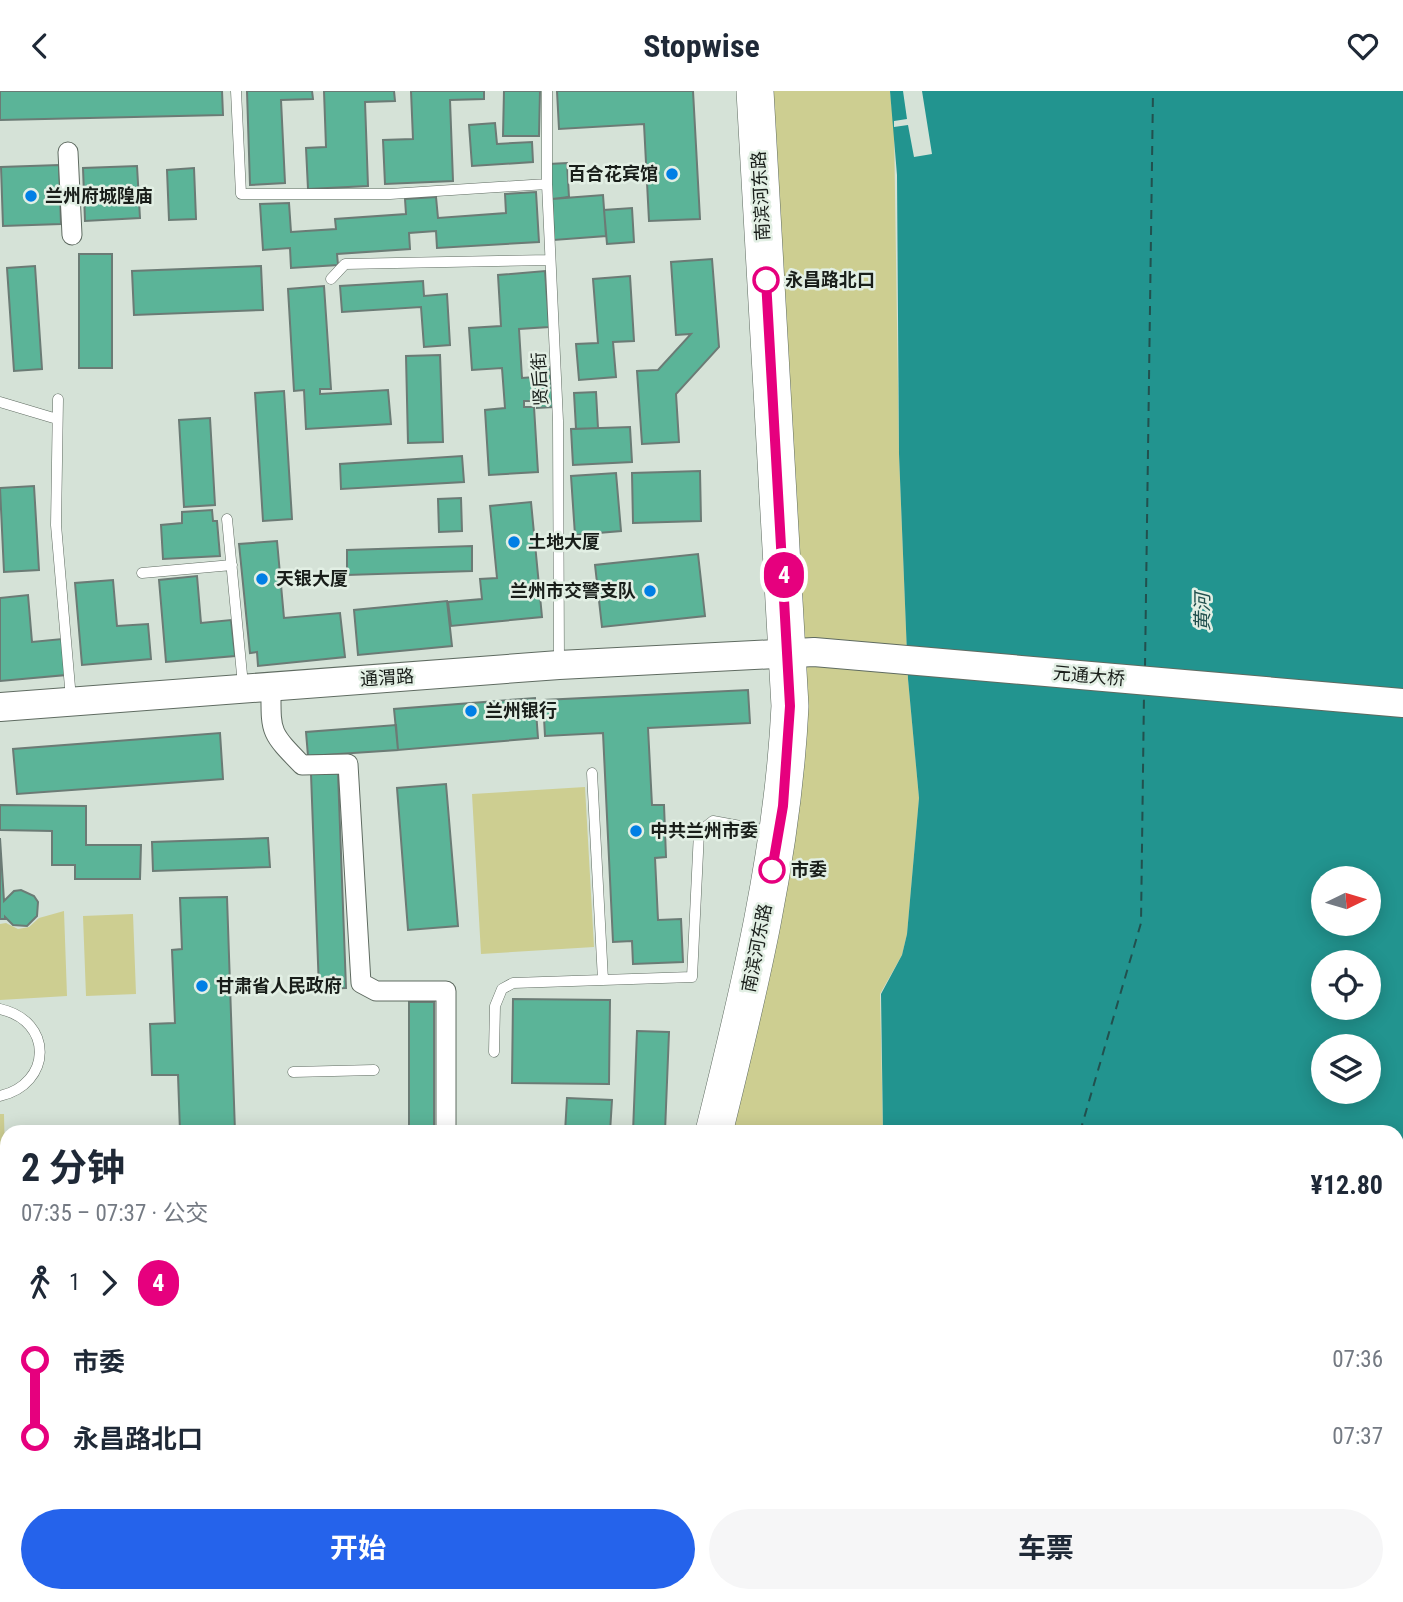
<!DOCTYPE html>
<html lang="zh">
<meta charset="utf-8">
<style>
:root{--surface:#fff;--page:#f6f6f7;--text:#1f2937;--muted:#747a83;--accent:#2563eb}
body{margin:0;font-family:"Roboto Condensed","Noto Sans SC",sans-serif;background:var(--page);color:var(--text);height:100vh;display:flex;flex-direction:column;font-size:26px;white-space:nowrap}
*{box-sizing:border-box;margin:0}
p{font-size:23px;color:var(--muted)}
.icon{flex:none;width:38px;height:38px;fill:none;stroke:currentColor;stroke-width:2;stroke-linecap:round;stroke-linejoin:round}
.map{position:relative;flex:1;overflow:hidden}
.details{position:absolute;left:0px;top:1034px;width:1404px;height:478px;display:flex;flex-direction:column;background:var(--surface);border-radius:21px 21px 0 0;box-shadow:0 4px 18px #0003}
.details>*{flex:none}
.badge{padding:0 14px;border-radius:23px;font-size:24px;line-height:46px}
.needle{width:46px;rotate:85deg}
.tools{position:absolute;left:1311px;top:775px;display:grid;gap:14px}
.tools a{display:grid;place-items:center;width:70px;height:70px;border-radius:50%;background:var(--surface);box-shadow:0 4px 18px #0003;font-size:35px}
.map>.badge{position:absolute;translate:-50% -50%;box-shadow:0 0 0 4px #fff}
.legs{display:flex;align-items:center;gap:10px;height:77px;padding:0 21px;font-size:23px}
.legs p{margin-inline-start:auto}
.overview{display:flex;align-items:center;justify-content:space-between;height:119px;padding:0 21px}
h1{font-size:38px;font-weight:700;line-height:52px}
.action{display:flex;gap:14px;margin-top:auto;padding:14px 21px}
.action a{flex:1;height:80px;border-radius:42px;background:var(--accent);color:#fff;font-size:28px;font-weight:700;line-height:80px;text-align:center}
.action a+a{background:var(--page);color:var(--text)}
ul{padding:0 21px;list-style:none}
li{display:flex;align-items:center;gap:24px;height:77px;font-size:26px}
li i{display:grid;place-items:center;width:10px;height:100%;margin:0 9px;background:currentColor}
li i::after{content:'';width:18px;height:18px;margin:-9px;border:5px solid;border-radius:50%;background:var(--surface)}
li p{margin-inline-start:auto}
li:first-child i{background:linear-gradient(#0000 50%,currentColor 0)}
li:last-child i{background:linear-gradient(currentColor 50%,#0000 0)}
header{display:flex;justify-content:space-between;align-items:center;height:91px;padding:0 21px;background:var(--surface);font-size:32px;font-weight:700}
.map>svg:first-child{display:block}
.green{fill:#cdce91}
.water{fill:#22948f;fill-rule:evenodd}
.pier{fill:#d5e2d7}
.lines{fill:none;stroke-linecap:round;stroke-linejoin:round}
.ferry{stroke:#22504e;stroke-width:2;stroke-dasharray:9 7;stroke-linecap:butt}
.building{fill:#5bb498;stroke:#6b7b75;stroke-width:2}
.lane-casing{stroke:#5f6b61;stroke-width:11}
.street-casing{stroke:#5f6b61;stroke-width:21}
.secondary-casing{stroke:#5f6b61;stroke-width:30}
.highway-casing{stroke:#5f6b61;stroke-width:38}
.lane{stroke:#fff;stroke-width:10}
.street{stroke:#fff;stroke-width:19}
.secondary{stroke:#fff;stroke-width:28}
.highway{stroke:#fff;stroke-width:37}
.line-1-casing{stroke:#fff;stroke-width:16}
.line-1{stroke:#e6007e;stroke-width:10}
.poi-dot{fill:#017fe5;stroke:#e2efe4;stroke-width:2.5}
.stop-1-dot{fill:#fff;stroke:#e6007e;stroke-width:3.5}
.labels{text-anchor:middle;stroke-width:5;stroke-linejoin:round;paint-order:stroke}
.poi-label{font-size:18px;font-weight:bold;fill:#191e1a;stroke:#e2efe4;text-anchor:start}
.street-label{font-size:18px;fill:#191e1a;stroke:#e2efe4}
.stop-label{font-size:18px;font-weight:bold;fill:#191e1a;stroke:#e2efe4;text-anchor:start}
.water-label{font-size:19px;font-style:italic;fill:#22504e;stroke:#e2efe4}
</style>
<header><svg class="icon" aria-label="back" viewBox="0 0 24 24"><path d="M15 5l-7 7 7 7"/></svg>Stopwise<svg class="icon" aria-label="heart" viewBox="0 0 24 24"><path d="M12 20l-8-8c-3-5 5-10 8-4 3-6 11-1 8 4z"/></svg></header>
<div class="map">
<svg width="1403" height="1511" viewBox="0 0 1403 1511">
<rect width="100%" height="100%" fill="#d5e2d7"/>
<path class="green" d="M768 0H890L894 36 899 363 908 588 919 707 907 843 902 864 880 903 883 1041H729L779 810Z
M585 696 594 856 481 863 472 703Z
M64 820 67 905 0 909V833L6 832 18 838 29 836 39 827Z
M133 823 136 903 86 905 83 825Z
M0 1023H4L7 1167 0 1168Z
M629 1505H865L868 1511H628Z"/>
<path class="water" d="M890 0H1403V1511H868L865 1506 1396 1505V1041H883L881 903 902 864 907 843 919 707 908 588 899 363 897 84ZM1323 788H1368V833H1323ZM1323 872H1368V917H1323ZM1323 956H1368V1001H1323Z"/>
<path class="pier" d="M903 0H922L932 63 914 66 908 34 894 36V30L907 28Z"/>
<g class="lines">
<path class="ferry" d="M1145 576 1153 0
M1080 1041 1141 832 1144 603
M1157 1505 1160 1511"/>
</g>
<path class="building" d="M0 0H222L223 24 0 29Z
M247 0H312L313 8 281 9 285 92 250 94Z
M324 0H394L395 10 365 11 368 95 308 98 306 57 326 56Z
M411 0H484V8L450 9 453 90 385 93 383 49 413 48Z
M504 0H540L539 45H503Z
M557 0H693L700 128 649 130 644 33 559 38Z
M495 32 497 53 532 51 533 71 472 75 469 34Z
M567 72 569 106 552 108 549 73Z
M59 74 61 133 3 135 1 76Z
M137 75 140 127 85 130 83 77Z
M194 77 196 128 169 129 167 79Z
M536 101 539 151 437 157 436 140 409 142 410 158 337 163 338 174 291 177 290 157 263 159 260 113 289 112 291 141 336 138 335 128 406 123 405 108 436 106 438 127 506 122 505 103Z
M603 104 606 145 554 149 552 108Z
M632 117 634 151 607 153 604 119Z
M79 163H112V277H79Z
M712 168 719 256 676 303 679 351 642 353 637 280 658 279 691 243 676 244 671 171Z
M35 175 42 278 14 280 7 177Z
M261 175 263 219 134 224 132 180Z
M545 180 549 236 519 238 522 287 535 286V277L550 276 553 316 537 317V310H524V316H534L538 381 489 384 485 319 505 317 502 277 472 279 469 237 501 235 498 184Z
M630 185 634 250 613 251 616 286 579 289 576 253 598 252 593 188Z
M423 190 424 205 447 203 450 254 424 256 421 216 342 221 340 195Z
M324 195 331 298H320V303L388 299 391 333 306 338 304 299 294 300 288 198Z
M440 264 443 351 408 352 406 265Z
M284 300 292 428 263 430 255 302Z
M596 301 598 337 576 338 574 302Z
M210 327 215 414 184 416 179 329Z
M630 336 632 371 573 374 571 338Z
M462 365 464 391 341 398 340 373Z
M700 380 701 430 633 432 632 382Z
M616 382 621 440 575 444 571 385Z
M34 395 39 479 4 481 0 397Z
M461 407 462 440 439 441 438 408Z
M531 411 542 526 451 535 448 511 482 508 480 488 497 487 490 415Z
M212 419 213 430H217L220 465 163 468 161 434 182 432V421Z
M277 450 284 527 340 522 345 566 258 575 257 561 250 562 239 453Z
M472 455V480L347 484V459Z
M698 463 705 525 602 536 595 474Z
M197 485 201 532 231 529 235 565 166 571 159 489Z
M113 489 117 535 148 533 151 568 82 574 75 492Z
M28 504 32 551 62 548 66 584 0 590V507Z
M447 510 452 555 358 564 354 519Z
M748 599 750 632 648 637 652 714H664L666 766 655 767 658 829 681 828 683 871 633 873 632 850 613 851 603 642 545 645 543 609Z
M535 607 538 647 398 659 394 618Z
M396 634 398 659 308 665 306 641Z
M220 642 223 688 17 703 13 658Z
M338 682 346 897 319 898 311 683Z
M446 693 458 835 408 839 397 697Z
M0 714 86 715V754H141L140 788H75V774H52V740L0 739Z
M0 747 4 810 14 800 21 799 34 805 38 811 37 825 27 835 13 834 5 826V828H0Z
M268 747 270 776 153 780 152 751Z
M227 806 235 1041H180L178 984H152L150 933 175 932 172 859 182 858 180 807Z
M513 908 610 909 609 993 512 992Z
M409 911H434V1041H409Z
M637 940 669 941 665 1041H633Z
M567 1007 612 1009 610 1041H565Z
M524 1036 525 1041H492V1037Z
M0 1222H7V1249H0Z
M7 1279V1314L0 1315V1280Z
M19 1505H62V1511H19Z
M106 1505H134V1511H106Z
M163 1505H202V1511H163Z
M217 1505H253V1511H218Z
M268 1505H419L420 1511H269Z
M442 1505H475L474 1511H442Z
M516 1505H556L555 1511H515Z"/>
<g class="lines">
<defs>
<path id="lane" d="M236 0 241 103H390L547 93
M547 0V93L558 330 559 573
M331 188 345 173 550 169
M58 308 56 434 71 608
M0 311 57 328
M227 428 243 594
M142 482 232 474
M592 682 603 889
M0 918C54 930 52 993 0 1005
M494 961 495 915 502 898 513 892 692 886 699 741 713 730 762 739
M293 981 374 979
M0 1261H7
M82 1505V1511
M429 1511 431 1505"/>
<path id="street" d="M68 61 72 144
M271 596C271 642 269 640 302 674L348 673 361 892 376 900H446V1041"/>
<path id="secondary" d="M0 616 559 574 814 561 1403 612
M0 1335 7 1334"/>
<path id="highway" d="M714 1041C749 900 783 761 790 615L755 0
M616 1511 618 1505"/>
</defs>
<use href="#lane" class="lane-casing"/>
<use href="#street" class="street-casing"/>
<use href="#secondary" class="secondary-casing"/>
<use href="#highway" class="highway-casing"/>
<use href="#lane" class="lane"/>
<use href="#street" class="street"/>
<use href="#secondary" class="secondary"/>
<use href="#highway" class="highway"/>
</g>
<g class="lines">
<defs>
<path id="line-1" d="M766 189 790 615 783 715 772 779"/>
</defs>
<use href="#line-1" class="line-1-casing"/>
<use href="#line-1" class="line-1"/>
</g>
<g class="poi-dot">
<circle cx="672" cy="83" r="7"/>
<circle cx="31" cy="105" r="7"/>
<circle cx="514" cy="451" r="7"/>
<circle cx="262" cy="488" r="7"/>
<circle cx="650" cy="500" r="7"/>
<circle cx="471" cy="620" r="7"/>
<circle cx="636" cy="740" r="7"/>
<circle cx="202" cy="895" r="7"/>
</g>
<g class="stop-1-dot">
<circle cx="766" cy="189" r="12"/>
<circle cx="772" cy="779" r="12"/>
</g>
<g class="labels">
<g class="poi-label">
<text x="658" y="89" text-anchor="end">百合花宾馆</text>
<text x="45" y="111">兰州府城隍庙</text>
<text x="528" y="457">土地大厦</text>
<text x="276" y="494">天银大厦</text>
<text x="636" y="506" text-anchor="end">兰州市交警支队</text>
<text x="485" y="626">兰州银行</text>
<text x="650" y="746">中共兰州市委</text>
<text x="216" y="901">甘肃省人民政府</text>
</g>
<g class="street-label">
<text transform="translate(761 105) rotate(-93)" y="6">南滨河东路</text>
<text transform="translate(540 288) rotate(-93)" y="6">贤后街</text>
<text transform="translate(1089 585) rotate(5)" y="6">元通大桥</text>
<text transform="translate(387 587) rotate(-4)" y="6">通渭路</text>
<text transform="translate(757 857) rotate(-79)" y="6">南滨河东路</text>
</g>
<g class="stop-label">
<text x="785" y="195">永昌路北口</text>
<text x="791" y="785">市委</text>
</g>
<g class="water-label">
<text transform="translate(1202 521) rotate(-90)" y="7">黄河</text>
</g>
</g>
</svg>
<div class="tools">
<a><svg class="needle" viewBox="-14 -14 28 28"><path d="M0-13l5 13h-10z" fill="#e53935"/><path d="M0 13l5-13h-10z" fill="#747a83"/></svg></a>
<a><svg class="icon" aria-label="locate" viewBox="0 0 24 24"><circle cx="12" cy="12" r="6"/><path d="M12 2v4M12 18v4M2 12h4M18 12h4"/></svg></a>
<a><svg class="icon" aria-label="layers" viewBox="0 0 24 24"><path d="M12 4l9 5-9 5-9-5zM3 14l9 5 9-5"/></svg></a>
</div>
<b class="badge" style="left:784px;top:484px;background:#e6007e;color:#fff">4</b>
<section class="details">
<div class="overview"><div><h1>2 分钟</h1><p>07:35 – 07:37 · 公交</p></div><b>¥12.80</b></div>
<div class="legs"><svg class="icon" aria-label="walk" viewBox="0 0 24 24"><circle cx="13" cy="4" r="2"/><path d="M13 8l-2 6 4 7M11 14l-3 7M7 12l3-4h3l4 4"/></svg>1<svg class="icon" aria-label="forward" viewBox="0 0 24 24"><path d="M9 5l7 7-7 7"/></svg><b class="badge" style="background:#e6007e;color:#fff">4</b></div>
<ul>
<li><i style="color:#e6007e"></i><b>市委</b><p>07:36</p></li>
<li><i style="color:#e6007e"></i><b>永昌路北口</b><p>07:37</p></li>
</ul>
<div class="action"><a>开始</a><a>车票</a></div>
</section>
</div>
